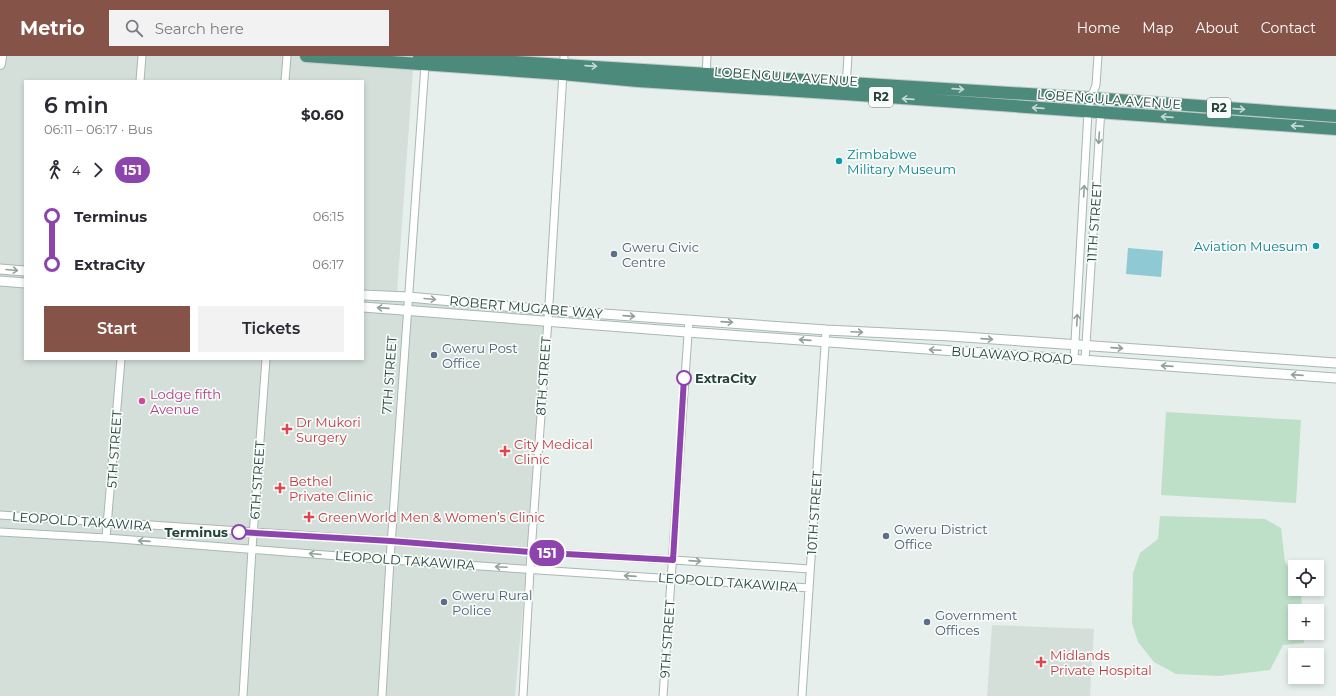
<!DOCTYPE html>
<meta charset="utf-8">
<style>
:root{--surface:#fff;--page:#f2f2f3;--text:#2b2b33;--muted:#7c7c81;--accent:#855347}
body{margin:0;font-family:Montserrat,sans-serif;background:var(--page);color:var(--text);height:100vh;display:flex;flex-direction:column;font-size:15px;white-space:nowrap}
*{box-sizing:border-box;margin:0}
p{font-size:13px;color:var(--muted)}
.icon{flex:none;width:22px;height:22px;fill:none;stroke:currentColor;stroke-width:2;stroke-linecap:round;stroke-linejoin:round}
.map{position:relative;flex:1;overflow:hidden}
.details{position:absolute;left:24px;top:24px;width:340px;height:280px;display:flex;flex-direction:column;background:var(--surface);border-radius:0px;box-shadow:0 2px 6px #0003}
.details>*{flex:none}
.badge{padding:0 8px;border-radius:13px;font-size:14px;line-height:26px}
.buttons{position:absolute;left:1288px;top:504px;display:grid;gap:8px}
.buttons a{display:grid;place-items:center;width:36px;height:36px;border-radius:0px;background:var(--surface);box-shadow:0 2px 6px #0003;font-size:20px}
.map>.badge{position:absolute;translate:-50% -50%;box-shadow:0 0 0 2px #fff}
.legs{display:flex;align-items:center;gap:6px;height:44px;padding:0 20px;font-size:13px}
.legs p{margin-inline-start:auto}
.headline{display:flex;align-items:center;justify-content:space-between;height:68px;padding:0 20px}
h1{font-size:22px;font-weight:600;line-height:30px}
.primary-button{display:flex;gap:8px;margin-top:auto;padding:8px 20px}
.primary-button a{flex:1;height:46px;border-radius:0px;background:var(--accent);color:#fff;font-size:16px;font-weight:600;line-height:46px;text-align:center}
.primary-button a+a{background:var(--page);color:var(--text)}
ul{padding:0 20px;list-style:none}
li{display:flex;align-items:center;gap:14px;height:48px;font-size:15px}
li i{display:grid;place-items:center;width:6px;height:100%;margin:0 5px;background:currentColor}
li i::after{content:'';width:10px;height:10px;margin:-5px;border:3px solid;border-radius:50%;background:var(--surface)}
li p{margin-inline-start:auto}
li:first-child i{background:linear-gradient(#0000 50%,currentColor 0)}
li:last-child i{background:linear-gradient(currentColor 50%,#0000 0)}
header{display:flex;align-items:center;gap:24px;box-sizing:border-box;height:56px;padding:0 20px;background:var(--accent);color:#fff}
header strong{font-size:19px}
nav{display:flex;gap:22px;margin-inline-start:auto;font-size:14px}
.search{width:280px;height:36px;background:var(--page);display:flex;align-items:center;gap:10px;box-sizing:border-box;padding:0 14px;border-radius:0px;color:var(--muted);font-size:15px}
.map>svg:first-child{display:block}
.built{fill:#d4dfda;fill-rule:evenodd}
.green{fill:#bfe0c8}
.water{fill:#8ec9d4}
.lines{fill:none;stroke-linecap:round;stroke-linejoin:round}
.minor-casing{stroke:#a8b8b2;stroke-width:9}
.tertiary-casing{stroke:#a8b8b2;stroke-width:11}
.secondary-casing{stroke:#a4bbb3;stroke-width:12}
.trunk-casing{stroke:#c2cac8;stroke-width:14}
.minor{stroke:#fff;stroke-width:7}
.tertiary{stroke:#fff;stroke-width:9}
.secondary{stroke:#fff;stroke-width:10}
.trunk{stroke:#4c8a7c;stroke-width:12}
.oneway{stroke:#c4d9d4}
.oneway2{stroke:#92a09c}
.line-1-casing{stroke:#fff;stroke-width:9}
.line-1{stroke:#8e44ad;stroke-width:6}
.culture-dot{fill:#0f9aa8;stroke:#f7fbf9;stroke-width:1.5}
.service-dot{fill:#5c6f8a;stroke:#f7fbf9;stroke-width:1.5}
.stop-1-dot{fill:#fff;stroke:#8e44ad;stroke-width:2}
.hotel-dot{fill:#d1479c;stroke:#f7fbf9;stroke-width:1.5}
.health-dot{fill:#e0444e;stroke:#f7fbf9;stroke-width:1.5}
.labels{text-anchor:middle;stroke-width:3.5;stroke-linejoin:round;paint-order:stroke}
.shield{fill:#f7fbf9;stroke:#637a73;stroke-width:1}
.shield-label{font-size:12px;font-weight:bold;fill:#24423a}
.street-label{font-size:13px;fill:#24423a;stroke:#f7fbf9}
.culture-label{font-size:13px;fill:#0d838f;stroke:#f7fbf9;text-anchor:start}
.service-label{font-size:13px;fill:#4e5e75;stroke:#f7fbf9;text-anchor:start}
.stop-label{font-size:13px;font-weight:bold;fill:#24423a;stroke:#f7fbf9;text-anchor:start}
.hotel-label{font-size:13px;fill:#b23c85;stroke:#f7fbf9;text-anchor:start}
.health-label{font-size:13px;fill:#be3a42;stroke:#f7fbf9;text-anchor:start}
</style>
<header>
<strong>Metrio</strong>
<div class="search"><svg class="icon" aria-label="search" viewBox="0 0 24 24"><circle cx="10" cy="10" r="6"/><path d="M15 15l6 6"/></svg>Search here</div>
<nav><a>Home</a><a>Map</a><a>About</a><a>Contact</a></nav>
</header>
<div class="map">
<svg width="1336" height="640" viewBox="0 0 1336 640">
<rect width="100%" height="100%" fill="#e6efeb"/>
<path class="built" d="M0 0H414L397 237 550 250 515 640H0ZM25 25H363V303H25Z
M992 569 1094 573 1090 640H987Z"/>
<path class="green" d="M1166 356 1301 364 1296 447 1161 439Z
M1160 460 1265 463 1281 472 1285 506 1295 520V533H1301L1302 555H1295V577H1304V587L1283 589 1270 614 1219 620 1176 618 1154 606 1138 586 1132 567 1133 517 1140 497 1158 483Z"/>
<path class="water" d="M1128 192 1163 195 1161 221 1126 218Z"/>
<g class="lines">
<defs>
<path id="minor" d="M706 21 707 0
M140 25 142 0
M285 25 287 0
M846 30 848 0
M1074 303 1088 56 1091 42 1096 29 1098 0
M1085 304 1101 53
M0 459 391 485 531 496 673 504 810 513
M0 476 106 482 390 504 809 532
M106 482 121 303
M243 640 252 493 266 303
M382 640 390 504 425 9
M523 640 531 496 548 264 564 0
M663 640 689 264
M802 640 826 274"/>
<path id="tertiary" d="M0 213 25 215
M0 225 25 227
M363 239 409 241 548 254 826 274 950 280 1336 307
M363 251 687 276 1336 322"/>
<path id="secondary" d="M0 8 1 0"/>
<path id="trunk" d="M306 0 562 18 638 25 845 38 1336 73
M419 0 1091 42 1336 60"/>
</defs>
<use href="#minor" class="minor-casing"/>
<use href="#tertiary" class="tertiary-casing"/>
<use href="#secondary" class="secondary-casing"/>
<use href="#trunk" class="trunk-casing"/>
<use href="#minor" class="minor"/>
<use href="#tertiary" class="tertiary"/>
<use href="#secondary" class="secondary"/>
<use href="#trunk" class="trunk"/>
</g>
<defs><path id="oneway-shaft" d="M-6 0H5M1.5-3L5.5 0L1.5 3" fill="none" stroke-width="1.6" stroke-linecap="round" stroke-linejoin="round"/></defs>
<g class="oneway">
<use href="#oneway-shaft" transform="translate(591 10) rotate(4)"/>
<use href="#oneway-shaft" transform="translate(958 33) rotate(4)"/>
<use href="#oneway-shaft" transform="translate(908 43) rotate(-176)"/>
<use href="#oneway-shaft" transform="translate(1038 52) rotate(-176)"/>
<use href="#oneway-shaft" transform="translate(1239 53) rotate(4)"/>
<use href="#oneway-shaft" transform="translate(1167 61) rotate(-176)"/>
<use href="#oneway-shaft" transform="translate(1297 70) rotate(-176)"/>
</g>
<g class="oneway2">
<use href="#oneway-shaft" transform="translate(1099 82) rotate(94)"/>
<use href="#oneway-shaft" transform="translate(1084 135) rotate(-87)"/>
<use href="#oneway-shaft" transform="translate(12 214) rotate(5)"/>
<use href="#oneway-shaft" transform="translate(430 243) rotate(5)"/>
<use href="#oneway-shaft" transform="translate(383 252) rotate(-176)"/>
<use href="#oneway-shaft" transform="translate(629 260) rotate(4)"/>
<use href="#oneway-shaft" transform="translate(1077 264) rotate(-87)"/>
<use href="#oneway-shaft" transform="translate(727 266) rotate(4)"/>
<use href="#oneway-shaft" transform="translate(857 276) rotate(3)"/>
<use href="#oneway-shaft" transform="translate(987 283) rotate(4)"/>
<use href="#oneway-shaft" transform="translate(805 284) rotate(-176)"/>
<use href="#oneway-shaft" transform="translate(1117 292) rotate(4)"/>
<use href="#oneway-shaft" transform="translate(935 294) rotate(-177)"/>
<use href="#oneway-shaft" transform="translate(1167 310) rotate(-176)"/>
<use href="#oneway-shaft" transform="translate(1297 319) rotate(-176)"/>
<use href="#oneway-shaft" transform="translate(144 485) rotate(-176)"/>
<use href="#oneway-shaft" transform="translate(315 498) rotate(-175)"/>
<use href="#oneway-shaft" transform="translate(695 505) rotate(4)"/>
<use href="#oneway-shaft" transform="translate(501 511) rotate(-177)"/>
<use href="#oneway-shaft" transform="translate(630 520) rotate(-176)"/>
</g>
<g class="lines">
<defs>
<path id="line-1" d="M239 476 391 485 530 496 673 504 684 322"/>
</defs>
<use href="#line-1" class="line-1-casing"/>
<use href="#line-1" class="line-1"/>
</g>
<g class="culture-dot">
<circle cx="839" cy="105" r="4"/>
<circle cx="1316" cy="190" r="4"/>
</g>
<g class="service-dot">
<circle cx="614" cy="198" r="4"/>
<circle cx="434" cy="299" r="4"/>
<circle cx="886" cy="480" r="4"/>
<circle cx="444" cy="546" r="4"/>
<circle cx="927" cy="566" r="4"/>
</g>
<g class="stop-1-dot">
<circle cx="684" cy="322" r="7"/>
<circle cx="239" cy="476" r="7"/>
</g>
<circle class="hotel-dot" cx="142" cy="345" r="4"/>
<g class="health-dot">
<path d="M285 367h4v4h4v4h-4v4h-4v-4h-4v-4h4z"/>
<path d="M503 389h4v4h4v4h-4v4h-4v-4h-4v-4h4z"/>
<path d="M278 426h4v4h4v4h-4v4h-4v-4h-4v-4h4z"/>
<path d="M307 455h4v4h4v4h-4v4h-4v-4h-4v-4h4z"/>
<path d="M1039 600h4v4h4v4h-4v4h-4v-4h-4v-4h4z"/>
</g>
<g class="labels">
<g class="shield">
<rect x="869" y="31" width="24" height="20" rx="3"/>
<rect x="1207" y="42" width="24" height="20" rx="3"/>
</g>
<g class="shield-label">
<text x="881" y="45">R2</text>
<text x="1219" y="56">R2</text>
</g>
<g class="street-label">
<text transform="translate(786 20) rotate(4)" y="5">LOBENGULA AVENUE</text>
<text transform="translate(1109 43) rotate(4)" y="5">LOBENGULA AVENUE</text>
<text transform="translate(1094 166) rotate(-86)" y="5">11TH STREET</text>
<text transform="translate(526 251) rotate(5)" y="5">ROBERT MUGABE WAY</text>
<text transform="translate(1012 299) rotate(4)" y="5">BULAWAYO ROAD</text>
<text transform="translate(389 319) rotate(-86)" y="5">7TH STREET</text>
<text transform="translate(543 320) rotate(-86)" y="5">8TH STREET</text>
<text transform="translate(114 393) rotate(-86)" y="5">5TH STREET</text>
<text transform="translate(257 424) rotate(-86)" y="5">6TH STREET</text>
<text transform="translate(814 457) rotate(-86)" y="5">10TH STREET</text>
<text transform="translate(82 465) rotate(4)" y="5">LEOPOLD TAKAWIRA</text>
<text transform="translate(405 504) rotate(4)" y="5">LEOPOLD TAKAWIRA</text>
<text transform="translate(728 526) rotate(4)" y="5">LEOPOLD TAKAWIRA</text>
<text transform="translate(667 583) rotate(-86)" y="5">9TH STREET</text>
</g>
<g class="culture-label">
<text x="847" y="103">Zimbabwe<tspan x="847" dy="15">Military Museum</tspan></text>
<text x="1308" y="195" text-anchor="end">Aviation Muesum</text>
</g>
<g class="service-label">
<text x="622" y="196">Gweru Civic<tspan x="622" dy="15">Centre</tspan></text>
<text x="442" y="297">Gweru Post<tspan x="442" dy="15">Office</tspan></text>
<text x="894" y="478">Gweru District<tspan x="894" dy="15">Office</tspan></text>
<text x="452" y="544">Gweru Rural<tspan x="452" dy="15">Police</tspan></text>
<text x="935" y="564">Government<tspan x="935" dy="15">Offices</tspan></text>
</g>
<g class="stop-label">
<text x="695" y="327">ExtraCity</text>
<text x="228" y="481" text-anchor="end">Terminus</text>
</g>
<g class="hotel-label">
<text x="150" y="343">Lodge fifth<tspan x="150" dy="15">Avenue</tspan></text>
</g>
<g class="health-label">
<text x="296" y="371">Dr Mukori<tspan x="296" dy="15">Surgery</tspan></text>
<text x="514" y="393">City Medical<tspan x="514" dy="15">Clinic</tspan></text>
<text x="289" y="430">Bethel<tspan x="289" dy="15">Private Clinic</tspan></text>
<text x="318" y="466">GreenWorld Men &amp; Women’s Clinic</text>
<text x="1050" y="604">Midlands<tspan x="1050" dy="15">Private Hospital</tspan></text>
</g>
</g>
</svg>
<div class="buttons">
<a><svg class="icon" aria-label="locate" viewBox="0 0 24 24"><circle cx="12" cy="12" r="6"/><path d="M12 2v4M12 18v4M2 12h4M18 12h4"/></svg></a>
<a>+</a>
<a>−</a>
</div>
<b class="badge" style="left:547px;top:497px;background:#8e44ad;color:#fff">151</b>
<section class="details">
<div class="headline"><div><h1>6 min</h1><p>06:11 – 06:17 · Bus</p></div><b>$0.60</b></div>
<div class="legs"><svg class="icon" aria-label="walk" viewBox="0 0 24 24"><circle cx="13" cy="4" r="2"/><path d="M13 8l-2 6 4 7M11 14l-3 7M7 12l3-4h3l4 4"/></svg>4<svg class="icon" aria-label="forward" viewBox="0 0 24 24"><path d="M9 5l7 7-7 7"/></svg><b class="badge" style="background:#8e44ad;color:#fff">151</b></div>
<ul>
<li><i style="color:#8e44ad"></i><b>Terminus</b><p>06:15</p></li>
<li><i style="color:#8e44ad"></i><b>ExtraCity</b><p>06:17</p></li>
</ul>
<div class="primary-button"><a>Start</a><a>Tickets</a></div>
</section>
</div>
